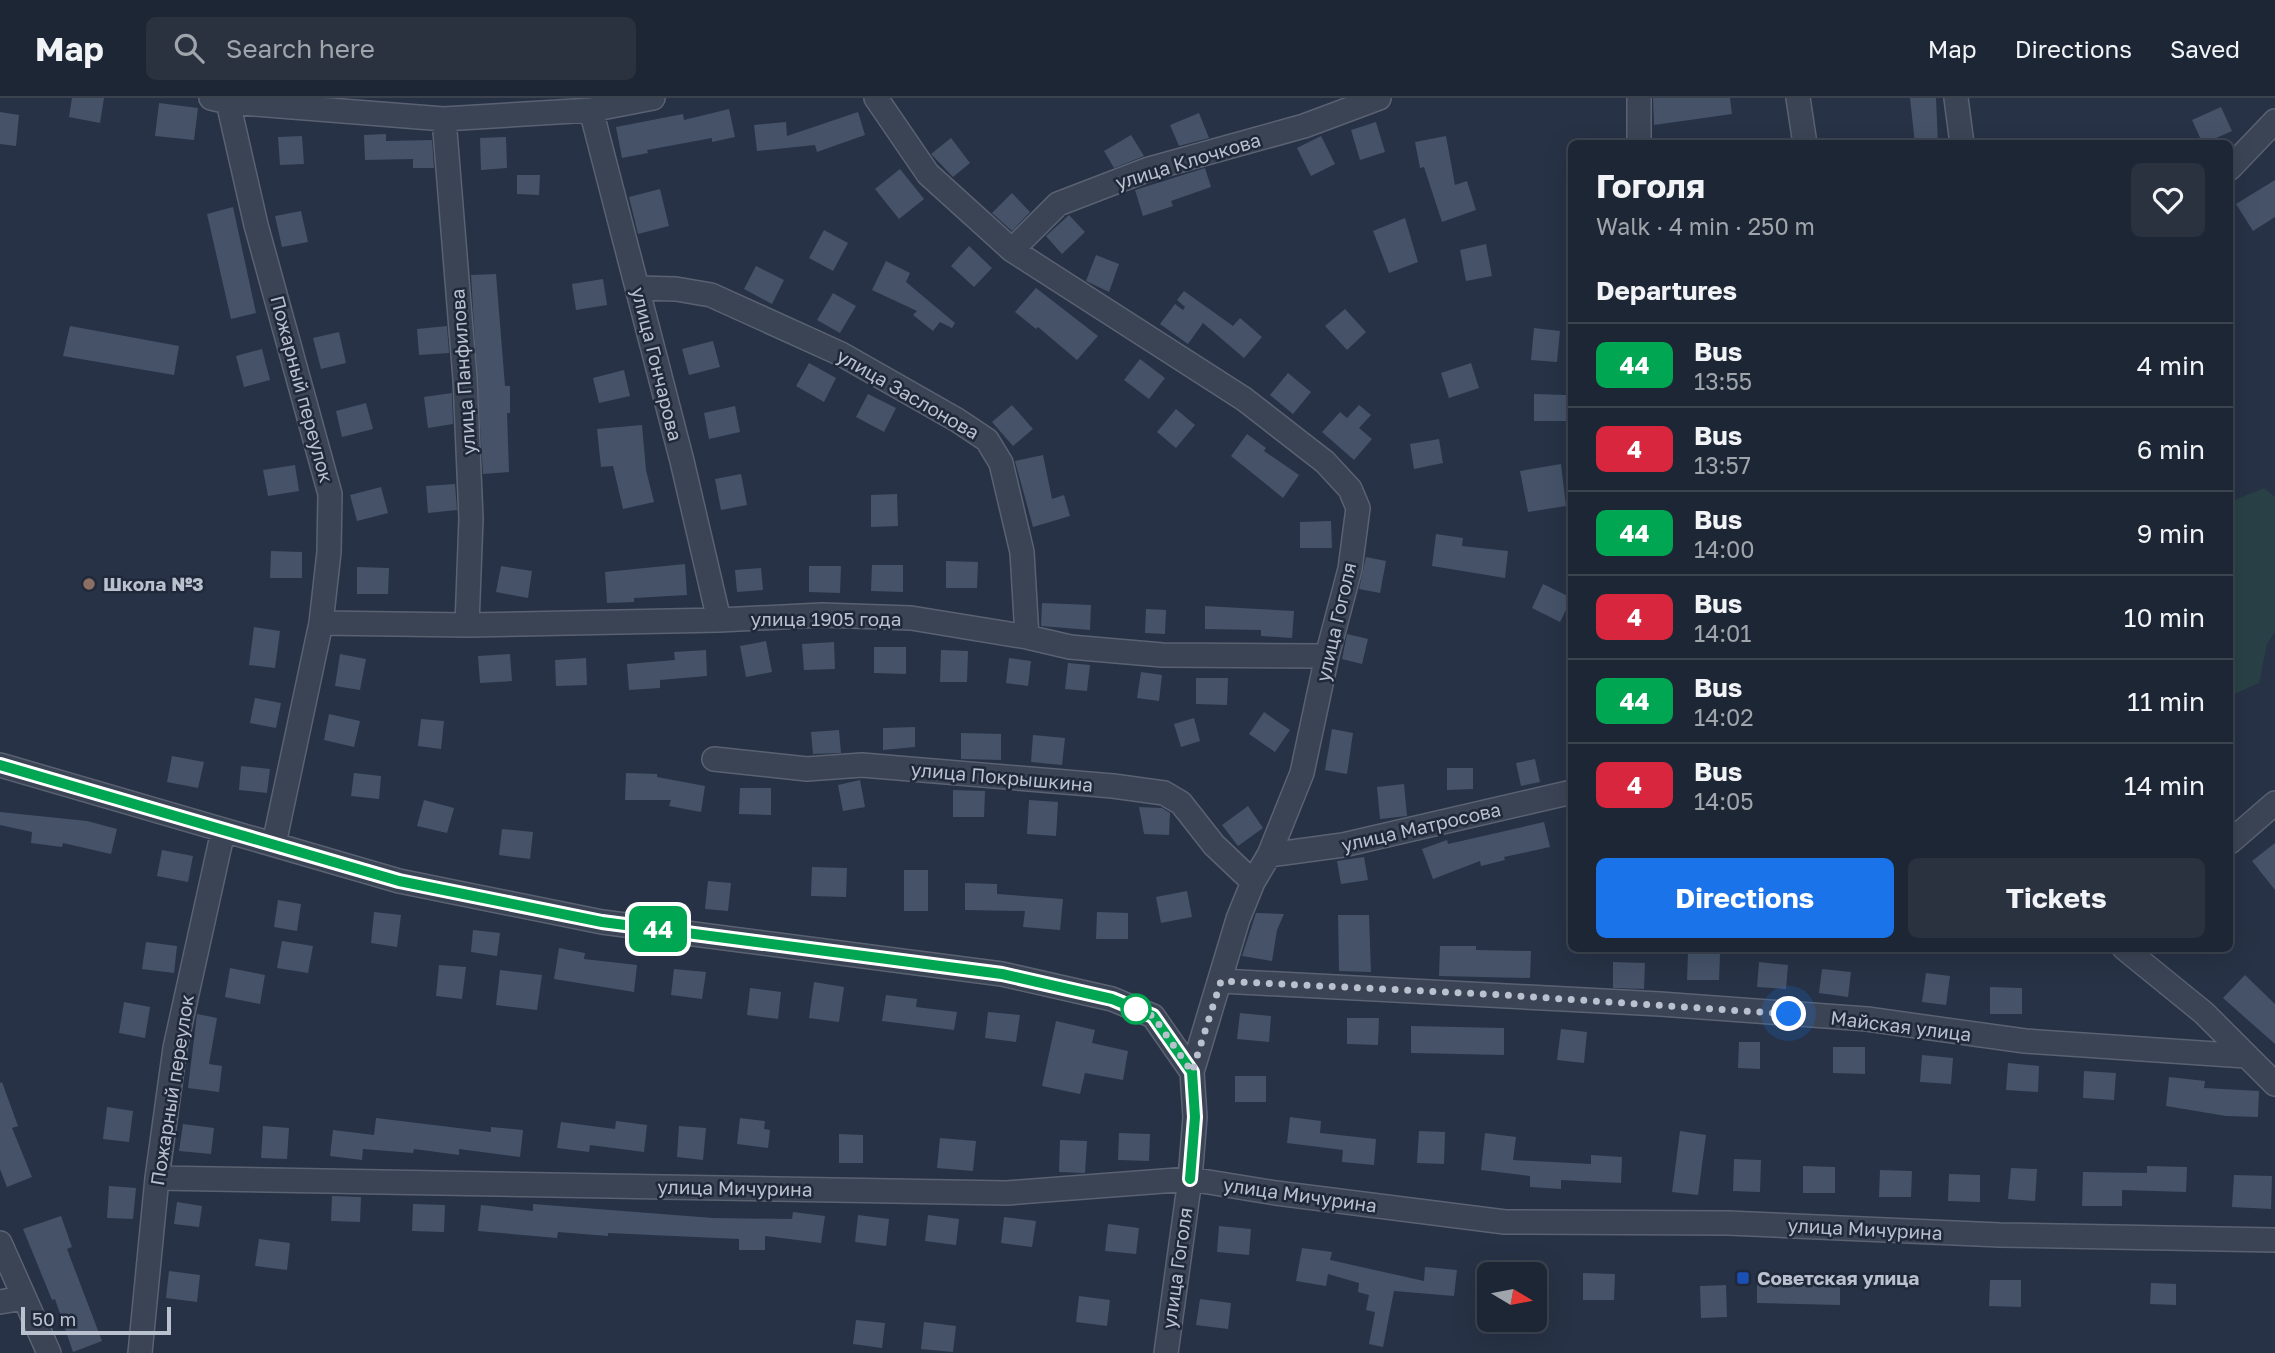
<!DOCTYPE html>
<meta charset="utf-8">
<style>
:root{--surface:#1d2634;--page:#2a3240;--text:#f1f3f6;--muted:#a0a5ac;--line:#3b434f;--accent:#1a73e8}
body{margin:0;font-family:"Golos Text",sans-serif;background:var(--page);color:var(--text);height:100vh;display:flex;flex-direction:column;font-size:26px;white-space:nowrap}
*{box-sizing:border-box;margin:0}
p{font-size:23px;color:var(--muted)}
.icon{flex:none;width:38px;height:38px;fill:none;stroke:currentColor;stroke-width:2;stroke-linecap:round;stroke-linejoin:round}
.map{position:relative;flex:1;overflow:hidden}
.details{position:absolute;left:1568px;top:42px;width:665px;height:812px;display:flex;flex-direction:column;background:var(--surface);border-radius:10px;box-shadow:0 7px 28px #0002,0 0 0 2px var(--line)}
.details>*{flex:none}
.badge{padding:0 14px;border-radius:10px;font-size:24px;line-height:46px}
.needle{width:46px;rotate:100deg}
.controls{position:absolute;left:1477px;top:1164px;display:grid;gap:14px}
.controls a{display:grid;place-items:center;width:70px;height:70px;border-radius:10px;background:var(--surface);box-shadow:0 7px 28px #0002,0 0 0 2px var(--line);font-size:35px}
.scale{position:absolute;left:21px;bottom:18px;width:150px;box-sizing:border-box;padding-left:7px;border:4px solid #b9c0ce;border-top:0;font-size:19px;line-height:24px;white-space:nowrap;color:#b9c0ce;-webkit-text-stroke:5px #20293a;paint-order:stroke}
.you{position:absolute;width:35px;height:35px;margin:-18px;border:5px solid #fff;border-radius:50%;background:#1a73e8;box-shadow:0 0 0 10px #1a73e833}
.map>.badge{position:absolute;translate:-50% -50%;box-shadow:0 0 0 4px #fff}
h2{padding:0 28px;font-size:26px;line-height:63px}
.round{display:grid;place-items:center;flex:none;width:74px;height:74px;border-radius:10px;background:var(--page)}
.head{display:flex;align-items:center;justify-content:space-between;height:119px;padding:0 28px}
h1{font-size:33px;font-weight:700;line-height:52px}
.action{display:flex;gap:14px;margin-top:auto;padding:14px 28px}
.action a{flex:1;height:80px;border-radius:10px;background:var(--accent);color:#fff;font-size:28px;font-weight:700;line-height:80px;text-align:center}
.action a+a{background:var(--page);color:var(--text)}
ul{padding:0;list-style:none}
li{display:flex;align-items:center;gap:21px;height:84px;padding:0 28px;border-top:2px solid var(--line)}
li div{flex:1}
li b{display:block;font-size:26px}
li em{font-style:normal}
li .badge{min-width:77px;font-weight:700;text-align:center}
header{display:flex;align-items:center;gap:42px;box-sizing:border-box;height:98px;padding:0 35px;background:var(--surface);border-bottom:2px solid var(--line)}
header strong{font-size:33px}
nav{display:flex;gap:38px;margin-inline-start:auto;font-size:24px}
.search{width:490px;height:63px;background:var(--page);display:flex;align-items:center;gap:18px;box-sizing:border-box;padding:0 24px;border-radius:10px;color:var(--muted);font-size:26px}
.map>svg:first-child{display:block}
.green{fill:#294146}
.building{fill:#455268}
.lines{fill:none;stroke-linecap:round;stroke-linejoin:round}
.minor-casing{stroke:#5a6272;stroke-width:26}
.minor{stroke:#3b4455;stroke-width:23}
.line-casing{stroke:#fff;stroke-width:16}
.line{stroke:#00a651;stroke-width:10}
.walk{stroke:#b9c0ce;stroke-width:7;stroke-dasharray:0 12.6}
.education-dot{fill:#8d6e63;stroke:#20293a;stroke-width:2.5}
.stop-dot{fill:#fff;stroke:#00a651;stroke-width:3.5}
.transit-dot{fill:#1a4fb4;stroke:#20293a;stroke-width:2.5}
.labels{text-anchor:middle;stroke-width:5;stroke-linejoin:round;paint-order:stroke}
.street-label{font-size:19px;fill:#b9c0ce;stroke:#20293a}
.poi-label{font-size:19px;font-weight:bold;fill:#b9c0ce;stroke:#20293a;text-anchor:start}
</style>
<header>
<strong>Map</strong>
<div class="search"><svg class="icon" aria-label="search" viewBox="0 0 24 24"><circle cx="10" cy="10" r="6"/><path d="M15 15l6 6"/></svg>Search here</div>
<nav><a>Map</a><a>Directions</a><a>Saved</a></nav>
</header>
<div class="map">
<svg width="2275" height="1255" viewBox="0 0 2275 1255">
<rect width="100%" height="100%" fill="#273246"/>
<path class="green" d="M2264 390 2275 399V534L2267 546 2259 585 2230 598V404Z"/>
<path class="building" d="M72 0H104L100 25 69 19Z
M1653 0H1730L1732 16 1654 27Z
M1910 0H1936L1938 46H1915Z
M159 5 198 10 194 42 155 38Z
M2221 9 2232 33 2203 46 2192 22Z
M729 11 735 39 712 44V40L647 52 648 55 622 60 616 29 683 16 684 22Z
M0 14 19 17 16 48 0 46Z
M858 14 865 37 817 54 815 47 757 53 754 27 786 24 787 38Z
M1199 15 1209 40 1179 48 1170 27Z
M1376 24 1385 54 1360 62 1351 32Z
M386 36V43L432 42 434 70H413V61L365 62 364 37Z
M1131 37 1144 58 1114 70 1104 53Z
M302 38 304 66 280 67 278 39Z
M1321 38 1335 66 1311 78 1297 50Z
M1446 38 1455 87 1467 83 1476 112 1442 124 1424 69 1420 70 1415 44Z
M506 39 507 70 481 72 480 40Z
M951 40 970 65 953 79 931 56Z
M1205 70 1211 89 1171 103 1173 108 1143 118 1135 92Z
M900 71 924 101 899 121 875 91Z
M517 77H540L539 97 517 96Z
M2275 82V119L2253 133 2236 106Z
M660 91 669 128 638 136 629 99Z
M1012 95 1030 114 1012 133 992 115Z
M233 109 256 215 231 221 207 116Z
M301 113 308 144 282 149 275 118Z
M1069 117 1085 134 1062 156 1046 138Z
M1405 120 1418 164 1389 175 1373 133Z
M824 132 848 145 833 173 809 160Z
M1486 146 1492 178 1466 183 1460 152Z
M969 148 992 170 974 189 951 168Z
M1096 157 1119 166 1109 194 1086 183Z
M886 163 910 175 906 184 955 225 952 230 940 224 933 233 913 217 917 213 872 192Z
M756 168 784 182 772 206 744 191Z
M496 176 505 288H510V315H507L509 374 483 376 471 177Z
M603 181 607 207 576 212 572 186Z
M1036 190 1098 238 1077 262 1038 229 1036 231 1015 214Z
M1184 193 1233 228 1240 220 1262 239 1244 260 1203 225 1188 246 1160 226 1175 206 1183 212 1185 209 1177 202Z
M833 195 856 208 840 235 817 222Z
M1345 211 1366 234 1347 252 1325 228Z
M70 228 179 248 174 277 63 258Z
M447 228 449 255 419 257 417 231Z
M1534 230 1560 233 1557 264 1531 262Z
M339 234 346 265 321 271 313 240Z
M713 243 720 269 689 277 682 251Z
M262 251 270 282 244 289 236 258Z
M1140 261 1165 280 1149 301 1124 282Z
M809 265 836 280 824 304 796 288Z
M1471 265 1479 290 1449 300 1441 275Z
M624 272 630 298 599 305 593 280Z
M1288 275 1311 294 1293 316 1270 297Z
M452 295 453 326 428 330 424 299Z
M868 296 896 310 884 334 856 319Z
M1534 296 1566 297V323H1534Z
M366 305 373 331 342 339 336 313Z
M1012 307 1033 331 1013 348 992 324Z
M1359 307 1371 317 1359 330 1372 341 1354 362 1322 334 1340 314 1347 320Z
M735 308 740 334 709 341 704 315Z
M1176 311 1195 327 1176 350 1157 334Z
M642 327 646 372 654 404 623 411 613 368 601 369 597 331Z
M1247 336 1266 350 1264 353 1299 377 1283 400 1231 358Z
M1439 341 1443 365 1414 371 1410 346Z
M1043 357 1052 401 1064 397 1070 418 1033 429 1015 363Z
M1561 366 1566 408 1528 414 1520 373Z
M295 367 299 393 268 398 263 372Z
M741 376 747 407 721 412 715 381Z
M455 386 457 412 428 415 426 388Z
M381 389 388 415 357 423 350 397Z
M897 396 898 428 871 429V397Z
M1331 423 1332 450H1300V424Z
M1436 436 1463 440 1462 448 1508 453 1505 480 1432 468Z
M271 453 302 454V480H270Z
M1366 459 1386 463 1380 495 1359 491Z
M946 463 978 464 977 490H946Z
M685 466 687 497 634 500V504L607 505 605 474Z
M872 467H903V494L871 493Z
M501 468 532 473 528 500 496 494Z
M809 468H841L840 495 809 494Z
M357 469 389 470 388 496H357Z
M761 470 763 492 737 494 735 472Z
M1543 486 1572 500 1560 524 1532 510Z
M1042 505 1091 507 1090 532 1041 528Z
M1205 508 1294 513 1292 540 1261 538V532L1205 531Z
M1146 511 1166 512 1165 536 1145 535Z
M254 529 280 533 275 570 249 567Z
M1347 536 1368 541 1362 566 1342 561Z
M766 543 772 574 746 579 740 548Z
M834 544 835 571 804 572 802 546Z
M874 549H906V576L874 575Z
M706 552 707 578 660 582V590L629 592 627 566 675 562 674 554Z
M941 552 968 553 967 584H940Z
M340 556 366 561 360 592 335 588Z
M510 556 512 583 480 585 478 558Z
M586 560 587 587 556 588 555 562Z
M1009 560 1031 563 1028 588 1006 585Z
M1068 565 1090 567 1087 593 1065 591Z
M1141 574 1162 577 1159 603 1137 600Z
M1196 580H1228L1227 607 1196 606Z
M255 600 281 605 276 630 250 625Z
M1264 614 1290 632 1275 654 1249 636Z
M329 616 360 623 354 649 324 642Z
M1194 620 1200 643 1181 649 1174 626Z
M421 621 444 623 441 651 418 648Z
M915 629V649L883 652V630Z
M1332 631 1353 635 1347 676 1325 672Z
M839 632 841 655 813 656 811 634Z
M961 635 1001 636V662L961 661Z
M1033 637 1065 640 1062 667 1031 664Z
M172 658 204 664 198 690 167 684Z
M1535 661 1540 684 1521 688 1516 665Z
M241 668 270 671 267 695 239 692Z
M1447 670H1473V691L1447 692Z
M354 675 381 678 379 701 351 698Z
M626 675 657 676V679L705 688 701 714 669 708 671 702H625Z
M860 682 865 709 843 713 838 687Z
M1404 686 1407 718 1380 721 1377 689Z
M740 690H771V717L739 716Z
M953 692 985 693 984 719H953Z
M424 702 454 710 447 735 417 728Z
M1029 702 1058 704 1056 738 1027 736Z
M1248 708 1263 730 1238 748 1222 727Z
M1139 709 1162 710 1170 715 1169 737 1144 736Z
M0 714 87 723 117 731 111 756 63 745 62 749 31 745 32 734 0 727Z
M1544 724 1550 749 1504 759 1505 762 1481 768 1480 763 1433 781 1422 751 1447 742 1448 746Z
M502 731 533 734 530 761 499 757Z
M2275 745V792L2252 763Z
M162 752 193 758 188 784 157 778Z
M1364 759 1368 782 1341 786 1337 763Z
M812 769 847 770 846 799 811 798Z
M904 772H928V813H904Z
M708 783 731 785 728 813 705 811Z
M965 785 997 786V796L1063 801 1060 832 1023 829 1025 813 965 812Z
M1187 793 1192 819 1161 825 1156 799Z
M278 802 301 806 297 833 274 829Z
M374 814 401 817 397 849 371 845Z
M1097 814 1128 815V841H1096Z
M1256 815 1284 816 1277 832 1272 863 1242 858Z
M1338 817H1369L1371 874 1339 873Z
M473 832 500 835 497 858 471 854Z
M282 843 313 848 308 875 277 870Z
M146 844 177 848 174 875 142 871Z
M1440 848H1476V852L1531 853 1530 880 1439 878Z
M559 850 585 855 584 861 637 867 634 894 554 881Z
M1688 855 1720 856 1719 882H1687Z
M1613 864 1645 865 1644 891 1613 890Z
M1759 864 1788 867 1786 891 1757 889Z
M439 867 466 869 462 901 436 898Z
M230 870 265 877 260 906 225 899Z
M674 871 706 874 702 901 671 897Z
M1822 871 1851 874 1848 899 1819 895Z
M500 872 542 877 537 912 496 907Z
M1926 875 1950 878 1946 907 1922 904Z
M2245 877 2275 906V946L2223 900Z
M814 884 844 889 839 924 809 920Z
M1990 889 2022 890V916H1990Z
M750 890 781 894 778 921 747 917Z
M886 897 917 901 916 909 957 914 954 932 882 923Z
M124 904 150 909 145 940 119 935Z
M988 914 1020 917 1016 944 985 940Z
M1240 915 1271 918 1269 944 1237 941Z
M197 916 217 920 209 966 222 968 219 994 188 990Z
M1347 920H1379L1378 947 1347 946Z
M1056 923 1095 932 1092 945 1128 953 1123 982 1085 975 1080 996 1042 988Z
M1411 928 1504 930V957L1411 955Z
M1561 931 1587 934 1584 965 1557 962Z
M1739 944H1760V971L1738 970Z
M1833 949H1865V976L1833 975Z
M1922 957 1953 960 1951 986 1920 984Z
M2008 965 2039 968 2038 994 2006 992Z
M2084 973 2116 975 2114 1002 2083 1000Z
M1235 978H1266V1004H1235Z
M2169 979 2205 983 2204 990 2259 993 2258 1019 2226 1018 2166 1008Z
M2 984 18 1028 12 1030 32 1079 7 1089 0 1071V985Z
M107 1009 133 1013 129 1044 103 1041Z
M1290 1019 1321 1023 1320 1035 1376 1041 1374 1067 1342 1064 1343 1052 1287 1045Z
M376 1020 491 1034V1029L523 1032 520 1059 459 1051V1057L414 1051 413 1055 363 1051 362 1062 330 1058 333 1032 374 1037Z
M740 1020 765 1023 764 1031 770 1032 768 1050 737 1046Z
M616 1023 647 1027 644 1054 590 1047 589 1054 557 1050 561 1024 615 1031Z
M183 1026 214 1030 211 1056 179 1053Z
M263 1028 289 1030 287 1061 261 1060Z
M679 1028 706 1030 703 1062 677 1059Z
M1419 1033 1445 1034 1444 1066 1417 1065Z
M1680 1033 1706 1037 1698 1097 1672 1094Z
M1119 1035 1150 1036 1149 1063 1118 1062Z
M1485 1035 1516 1039 1513 1062 1591 1066V1057L1622 1059 1621 1085 1561 1082V1091L1530 1089V1078L1481 1072Z
M839 1036 863 1037V1065H839Z
M940 1040 976 1043 973 1073 937 1070Z
M1060 1042 1087 1043 1085 1075 1059 1074Z
M1734 1061 1761 1062 1760 1094 1733 1093Z
M1803 1068 1835 1069V1095H1803Z
M2147 1068 2187 1069 2186 1094 2122 1092V1108H2082L2083 1074 2147 1075Z
M2011 1070 2037 1071 2035 1103 2008 1101Z
M1880 1072 1912 1073 1911 1099H1879Z
M1949 1076 1980 1077V1104L1948 1103Z
M2234 1077 2272 1078 2271 1111 2232 1109Z
M109 1088 136 1090 133 1121 107 1120Z
M332 1098 361 1099 360 1124 331 1123Z
M177 1104 202 1108 199 1129 174 1126Z
M413 1106 445 1107 444 1134 412 1133Z
M533 1106 713 1120 792 1121 793 1114 825 1118 821 1145 765 1138V1152H739V1141L608 1135V1138L558 1134 557 1140 478 1133 481 1107 533 1113Z
M858 1117 889 1121 886 1148 855 1144Z
M928 1117 959 1121 956 1147 925 1143Z
M61 1118 72 1149 67 1151 102 1243 73 1254 55 1201 52 1202 23 1131Z
M1004 1119 1036 1123 1032 1149 1001 1145Z
M1108 1126 1139 1130 1136 1156 1105 1153Z
M1219 1128 1251 1131 1249 1157 1217 1154Z
M259 1141 290 1145 287 1172 255 1168Z
M1302 1150 1332 1154 1330 1162 1424 1183 1425 1169 1457 1172 1454 1198 1394 1193 1383 1249 1369 1246 1375 1214 1366 1212 1369 1197 1358 1194 1359 1185 1328 1176 1326 1188 1296 1183Z
M169 1173 200 1177 197 1204 166 1200Z
M1583 1175 1615 1176 1614 1202H1583Z
M1757 1178 1840 1181V1207L1757 1205Z
M1990 1182H2021V1209L1989 1208Z
M2151 1185 2176 1186V1207L2150 1206Z
M1726 1187 1727 1219 1701 1220 1700 1188Z
M1079 1198 1110 1202 1107 1228 1076 1224Z
M1200 1201 1231 1205 1228 1231 1196 1227Z
M856 1222 885 1225 882 1250 853 1246Z
M924 1224 956 1228 953 1254 921 1251Z"/>
<g class="lines">
<defs>
<path id="minor" d="M211 0 228 4 444 21 591 12 653 0
M876 0 928 76 1012 152 1244 301 1325 364 1350 391 1358 410 1350 471 1327 558 1302 675 1269 757 1253 784 1238 821 1192 974 1195 1019 1190 1081 1166 1255
M1798 0 1805 46
M1956 0 1962 46
M228 4 256 127 330 396 329 454 321 525 274 746
M591 12 682 363 719 522
M444 21 465 281 471 421 467 527
M1639 46V0
M2230 70 2275 23
M1012 152 1058 106 1149 71 1304 28 1379 0
M638 190 676 191 711 197 841 256 957 322 987 342 1001 365 1022 454 1027 539
M321 525 467 527 719 522 822 517 911 520 1027 539 1070 549 1162 557 1327 558
M714 661 807 671 862 667 1113 688 1164 695 1181 705 1214 747 1253 784
M0 667 399 783 602 824 1002 876 1112 901 1153 918 1192 974
M2230 744 2275 705
M1269 757 1343 747 1572 694
M2124 850 2204 915 2275 986
M1221 883 1660 906 1867 921 2025 943 2245 958
M157 1080 1007 1095 1190 1081 1276 1095 1505 1124 1728 1125 2000 1137 2275 1142
M0 1145 49 1255
M0 1204 24 1200
M140 1255 157 1080 175 950 223 733"/>
</defs>
<use href="#minor" class="minor-casing"/>
<use href="#minor" class="minor"/>
</g>
<g class="lines">
<defs>
<path id="line" d="M0 667 399 783 602 824 1002 876 1112 901 1153 918 1192 974 1195 1019 1190 1081"/>
</defs>
<use href="#line" class="line-casing"/>
<use href="#line" class="line"/>
<path class="walk" d="M1136 911 1132 909 1153 918 1192 974 1221 883 1504 897 1789 916"/>
</g>
<circle class="education-dot" cx="89" cy="486" r="7"/>
<circle class="stop-dot" cx="1136" cy="911" r="14"/>
<rect class="transit-dot" x="1736" y="1173" width="14" height="14" rx="3.5"/>
<g class="labels">
<g class="street-label">
<text transform="translate(1188 63) rotate(-17)" y="7">улица Клочкова</text>
<text transform="translate(657 266) rotate(76)" y="7">улица Гончарова</text>
<text transform="translate(463 274) rotate(-94)" y="7">улица Панфилова</text>
<text transform="translate(302 291) rotate(75)" y="7">Пожарный переулок</text>
<text transform="translate(908 296) rotate(30)" y="7">улица Заслонова</text>
<text x="826" y="528">улица 1905 года</text>
<text transform="translate(1336 524) rotate(-77)" y="7">улица Гоголя</text>
<text transform="translate(1002 679) rotate(5)" y="7">улица Покрышкина</text>
<text transform="translate(1421 729) rotate(-13)" y="7">улица Матросова</text>
<text transform="translate(1901 928) rotate(7)" y="7">Майская улица</text>
<text transform="translate(172 992) rotate(-81)" y="7">Пожарный переулок</text>
<text transform="translate(735 1090) rotate(1)" y="7">улица Мичурина</text>
<text transform="translate(1300 1097) rotate(8)" y="7">улица Мичурина</text>
<text transform="translate(1865 1131) rotate(3)" y="7">улица Мичурина</text>
<text transform="translate(1177 1170) rotate(-82)" y="7">улица Гоголя</text>
</g>
<g class="poi-label">
<text x="103" y="493">Школа №3</text>
<text x="1757" y="1187">Советская улица</text>
</g>
</g>
</svg>
<div class="controls">
<a><svg class="needle" viewBox="-14 -14 28 28"><path d="M0-13l5 13h-10z" fill="#e53935"/><path d="M0 13l5-13h-10z" fill="#a0a5ac"/></svg></a>
</div>
<div class="scale">50 m</div>
<div class="you" style="left:1789px;top:916px"></div>
<b class="badge" style="left:658px;top:831px;background:#00a651;color:#fff">44</b>
<section class="details">
<div class="head"><div><h1>Гоголя</h1><p>Walk · 4 min · 250 m</p></div><a class="round"><svg class="icon" aria-label="heart" viewBox="0 0 24 24"><path d="M12 20l-8-8c-3-5 5-10 8-4 3-6 11-1 8 4z"/></svg></a></div>
<h2>Departures</h2>
<ul>
<li><span class="badge" style="background:#00a651;color:#fff">44</span><div><b>Bus</b><p>13:55</p></div><em>4 min</em></li>
<li><span class="badge" style="background:#d7263d;color:#fff">4</span><div><b>Bus</b><p>13:57</p></div><em>6 min</em></li>
<li><span class="badge" style="background:#00a651;color:#fff">44</span><div><b>Bus</b><p>14:00</p></div><em>9 min</em></li>
<li><span class="badge" style="background:#d7263d;color:#fff">4</span><div><b>Bus</b><p>14:01</p></div><em>10 min</em></li>
<li><span class="badge" style="background:#00a651;color:#fff">44</span><div><b>Bus</b><p>14:02</p></div><em>11 min</em></li>
<li><span class="badge" style="background:#d7263d;color:#fff">4</span><div><b>Bus</b><p>14:05</p></div><em>14 min</em></li>
</ul>
<div class="action"><a>Directions</a><a>Tickets</a></div>
</section>
</div>
